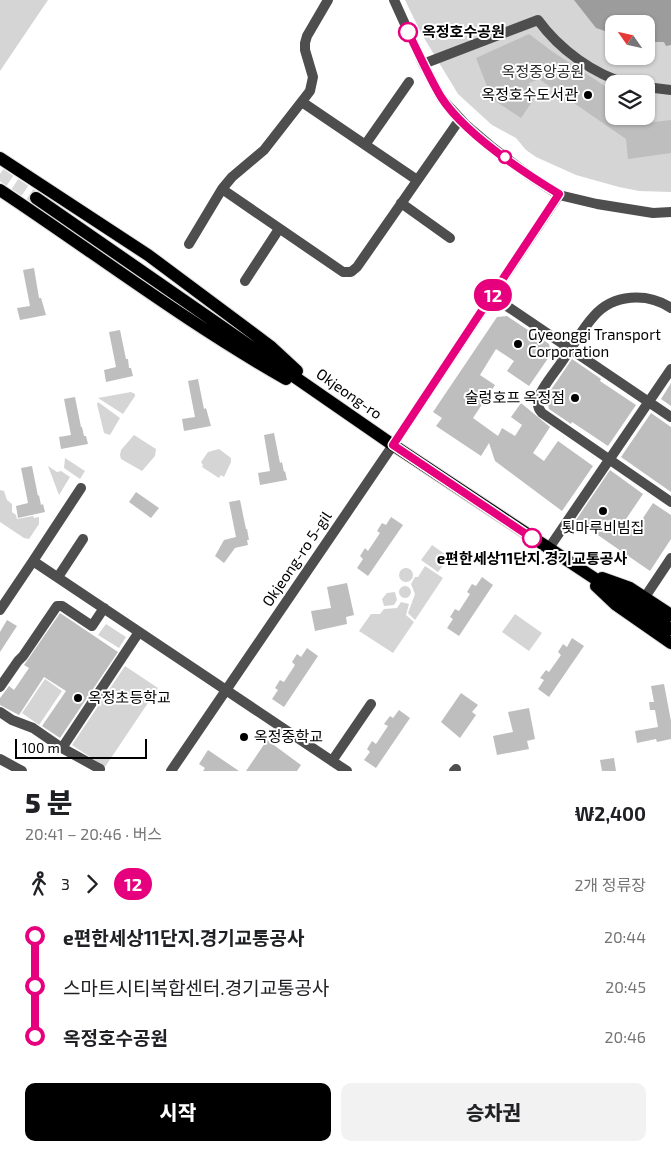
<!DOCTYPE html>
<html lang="ko">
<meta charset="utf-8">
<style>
:root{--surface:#fff;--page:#f2f2f2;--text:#202124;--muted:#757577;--accent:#000}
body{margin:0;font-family:"Exo 2","Noto Sans KR",sans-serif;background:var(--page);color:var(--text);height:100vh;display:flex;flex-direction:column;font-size:19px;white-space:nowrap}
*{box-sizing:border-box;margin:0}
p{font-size:16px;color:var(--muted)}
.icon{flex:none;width:28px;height:28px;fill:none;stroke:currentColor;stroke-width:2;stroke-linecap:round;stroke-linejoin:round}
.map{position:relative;height:771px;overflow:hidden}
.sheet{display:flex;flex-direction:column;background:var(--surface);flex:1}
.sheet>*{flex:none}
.badge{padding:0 10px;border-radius:16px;font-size:18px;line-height:32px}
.needle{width:32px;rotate:304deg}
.tools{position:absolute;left:605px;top:15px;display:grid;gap:10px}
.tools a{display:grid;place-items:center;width:50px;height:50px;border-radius:10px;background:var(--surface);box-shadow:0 1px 4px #0004;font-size:25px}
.scale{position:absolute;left:15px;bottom:12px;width:132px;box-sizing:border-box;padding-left:5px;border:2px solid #000;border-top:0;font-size:14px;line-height:18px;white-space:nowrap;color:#000;-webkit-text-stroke:4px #fff;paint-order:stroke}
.map>.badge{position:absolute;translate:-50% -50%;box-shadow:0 0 0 2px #fff}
.legs{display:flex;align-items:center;gap:8px;height:55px;padding:0 25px;font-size:16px}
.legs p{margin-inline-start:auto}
.headline{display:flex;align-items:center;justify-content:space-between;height:85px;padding:0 25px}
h1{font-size:28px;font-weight:800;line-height:38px}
.cta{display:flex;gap:10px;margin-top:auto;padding:10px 25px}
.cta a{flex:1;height:58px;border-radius:10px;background:var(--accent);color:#fff;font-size:20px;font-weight:800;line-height:58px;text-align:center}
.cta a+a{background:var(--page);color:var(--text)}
ul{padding:0 25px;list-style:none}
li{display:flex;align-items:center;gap:18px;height:50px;font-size:19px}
li i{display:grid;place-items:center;width:8px;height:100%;margin:0 6px;background:currentColor}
li i::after{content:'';width:12px;height:12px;margin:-6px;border:4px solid;border-radius:50%;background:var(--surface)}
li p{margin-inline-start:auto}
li:first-child i{background:linear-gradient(#0000 50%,currentColor 0)}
li:last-child i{background:linear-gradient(currentColor 50%,#0000 0)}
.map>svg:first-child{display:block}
.green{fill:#d5d5d5;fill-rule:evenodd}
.water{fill:#9c9c9c}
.building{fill:#bebebe}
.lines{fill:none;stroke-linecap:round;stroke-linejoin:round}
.major-tunnel{stroke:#d9d9d9;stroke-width:12;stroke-dasharray:12 6;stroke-linecap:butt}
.major-casing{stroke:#dbdbdb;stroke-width:14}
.minor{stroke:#4e4e4e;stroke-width:10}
.major{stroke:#000;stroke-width:12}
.line-1-casing{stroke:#fff;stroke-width:11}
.line-1{stroke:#e6007e;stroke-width:8}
.stop-1-dot{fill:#fff;stroke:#e6007e;stroke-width:2.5}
.poi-dot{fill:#000;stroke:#fff;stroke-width:2}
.labels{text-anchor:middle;stroke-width:4;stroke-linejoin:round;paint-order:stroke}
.stop-label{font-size:15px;font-weight:bold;fill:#000;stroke:#fff;text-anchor:start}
.park-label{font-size:15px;fill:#2c2c2c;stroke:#fff}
.poi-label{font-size:15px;fill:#000;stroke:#fff;text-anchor:start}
.street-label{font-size:15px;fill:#000;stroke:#fff}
</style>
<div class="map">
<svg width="671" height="771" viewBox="0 0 671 771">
<rect width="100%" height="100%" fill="#fff"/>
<path class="green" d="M0 0H48L0 71Z
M405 0H671V192L639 191 619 187 576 175 536 157 526 150 516 138 492 125 458 94 421 33ZM614 24H646V56H614ZM614 84H646V116H614Z
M131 392 135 394V396L123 414 98 398Z
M98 402 120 418 110 435 104 433 97 404Z
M134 435 156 449 155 456 142 471 121 459 120 455 121 450Z
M219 449 231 458V462L224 477 221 475 219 478 202 467 203 465 201 462 208 452Z
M65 458 85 471 80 479 64 468Z
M48 466 57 472 61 471 70 477 59 495Z
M0 490 4 491 7 500 12 504V512L16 515 17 519 33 516 34 518 39 517V524L29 539 24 538 0 522Z
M432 545 449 557 438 572 421 560Z
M425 566 443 578 415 620 408 613 415 594 411 584 415 577H418Z
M399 575a7 7 0 1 1 14 0a7 7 0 1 1-14 0Z
M399 592a6 6 0 1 1 12 0a6 6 0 1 1-12 0Z
M395 592 397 600 394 605 384 606 382 599 387 593Z
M401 602 409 604 406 615 414 622 393 653 359 631 371 614H380L384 609 397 608Z
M515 614 542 633 529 651 502 632Z
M106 624 126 637 119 648 98 635Z
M125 666 158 688 105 767 72 745Z
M45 679 62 691 39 725 22 713Z"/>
<path class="water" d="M574 0H671V45L666 46 664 42H646V24H614V34L596 28Z"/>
<path class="building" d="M529 34 553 52 614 92V116L627 125 671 120V153L628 159 626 139 539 79 529 83 534 99 521 118 492 99 476 58Z
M34 268 39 298H41L46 315 20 320 17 308 30 306 23 270Z
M507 316 549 344 551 354 529 386 507 371 514 361 496 349 480 375 495 385 473 418 498 436 502 428 515 436 522 425 511 417 521 403 550 427 533 453 544 461 558 441 593 466 562 511 495 461 489 443 481 456 436 426 442 418 433 412 497 317Z
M120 330 126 359H128L129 368H131L133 376 106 382 104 370 116 367 109 332Z
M572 359 601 379 600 381 636 405 608 446 572 422 571 424 549 409 546 397Z
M198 379 204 409 206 408 211 426 184 431 182 419 195 417 188 381Z
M671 383V406L661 399Z
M75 397 81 427H82L84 436H86L88 444 61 449 59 437 71 435 64 399Z
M651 413 671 427V492L621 457Z
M274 433 280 463 282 462 284 472 285 471 287 480 260 485 258 473 270 471 264 435Z
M32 466 38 496 39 495 41 505 43 504 45 512 18 518 16 506 28 503 21 468Z
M610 470 643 494 624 522 635 530 653 503 671 515V539L650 571 576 520Z
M136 492 159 508 151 518 129 502Z
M240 500 246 529H247L249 540H247L248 545 235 548 224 563 215 556 224 540 236 537 229 502Z
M391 517 403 525 368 576 357 568 363 559 360 556 365 548 368 551 380 533 377 531 382 523 386 525Z
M482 577 493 585 459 636 447 628 453 619 450 617 455 609 459 611 470 594 467 592 472 584 476 586Z
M347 583 354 615 346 617 347 624 315 631 311 611 331 608 327 587Z
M60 613 118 652 60 738 42 726 66 691 44 677 19 715 0 705V698L9 686 14 690 29 668 24 665Z
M7 620 17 626 0 652V632Z
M572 638 584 646 549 697 538 689 544 680 540 678 546 670 549 672 561 655 558 652 563 644 567 647Z
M307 648 318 656 284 707 272 699 278 690 275 688 280 680 284 682 295 665 292 662 297 654 301 657Z
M664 684 671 721V739L657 742 656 739 637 743 635 731 658 727 655 710H650L649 702H654L651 686Z
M461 693 478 705 472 712 476 715 460 738 441 722Z
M529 708 535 739 527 741 529 749 497 755 493 736 513 732 508 712Z
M399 710 410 718 376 768 364 760 370 752 367 749 372 741 376 744 388 726 384 724 390 716 393 718Z
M267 740 301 765 297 771H246Z
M208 750 239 771H203L205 768 199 764Z
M614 758 616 771H602L600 760Z"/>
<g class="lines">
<path class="major-tunnel" d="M0 174 36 198"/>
<defs>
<path id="major" d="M0 158 148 255 270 346 297 371
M0 190C95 253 187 323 286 379
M36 198 393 445 671 629
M602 578 630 588 671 615
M596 586 615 604 671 643"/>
</defs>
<use href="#major" class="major-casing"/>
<path class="minor" d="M328 0 307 36 305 43V50L313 77 310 91 264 150 232 177 222 189 343 272H351L357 267 460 119
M394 0 423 64 442 99 465 124 492 147 530 176 559 195 597 204 653 213 671 212
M423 64 538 20C559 49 594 75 629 84
M646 87 671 90
M302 102 417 180
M365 145 409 82
M401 203 450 238
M189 244 222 189
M245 281 279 229
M492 296 671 417
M671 308C647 292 613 294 594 316 582 329 573 346 563 360 556 371 541 388 538 399 537 405 538 409 542 413L671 502
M549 548 671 369
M33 561 81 488
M58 577 83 539
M645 597 671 558
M0 610 33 561 347 771
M0 687 18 661 23 656 57 606H62L92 626 104 608
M0 712 12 720 33 728 62 748 139 632
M62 748 100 769
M0 759 22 771
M332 761 371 704
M171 771 393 445 559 195
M454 771 456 769"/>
<use href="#major" class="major"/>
</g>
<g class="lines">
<defs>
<path id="line-1" d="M408 32C419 54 429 77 441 97 464 133 523 172 559 194L393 445 532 538"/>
</defs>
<use href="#line-1" class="line-1-casing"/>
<use href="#line-1" class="line-1"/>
</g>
<g class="stop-1-dot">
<circle cx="408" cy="32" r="9"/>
<circle cx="505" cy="157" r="6"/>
<circle cx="532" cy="538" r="9"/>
</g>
<g class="poi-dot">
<circle cx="588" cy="95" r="5"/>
<circle cx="518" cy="344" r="5"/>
<circle cx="575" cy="398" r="5"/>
<circle cx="603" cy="511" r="5"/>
<circle cx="78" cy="698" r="5"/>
<circle cx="244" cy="737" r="5"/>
</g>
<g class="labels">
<g class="stop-label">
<text x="422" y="37">옥정호수공원</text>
<text x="532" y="564" text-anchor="middle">e편한세상11단지.경기교통공사</text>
</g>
<g class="park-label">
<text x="543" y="77">옥정중앙공원</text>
</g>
<g class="poi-label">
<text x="578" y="100" text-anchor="end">옥정호수도서관</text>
<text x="528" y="340">Gyeonggi Transport<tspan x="528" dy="17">Corporation</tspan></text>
<text x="565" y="403" text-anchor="end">술렁호프 옥정점</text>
<text x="603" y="533" text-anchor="middle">툇마루비빔집</text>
<text x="88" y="703">옥정초등학교</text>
<text x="254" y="742">옥정중학교</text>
</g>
<g class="street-label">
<text transform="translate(349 394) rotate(35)" y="5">Okjeong-ro</text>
<text transform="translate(297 559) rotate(-56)" y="5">Okjeong-ro 5-gil</text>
</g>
</g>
</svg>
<div class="tools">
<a><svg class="needle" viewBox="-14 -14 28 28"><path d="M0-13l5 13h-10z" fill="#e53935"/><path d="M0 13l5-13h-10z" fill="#757577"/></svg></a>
<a><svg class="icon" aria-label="layers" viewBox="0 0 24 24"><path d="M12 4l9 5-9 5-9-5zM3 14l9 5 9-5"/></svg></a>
</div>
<div class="scale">100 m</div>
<b class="badge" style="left:493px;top:295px;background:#e6007e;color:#fff">12</b>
</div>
<section class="sheet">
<div class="headline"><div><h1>5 분</h1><p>20:41 – 20:46 · 버스</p></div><b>₩2,400</b></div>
<div class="legs"><svg class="icon" aria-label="walk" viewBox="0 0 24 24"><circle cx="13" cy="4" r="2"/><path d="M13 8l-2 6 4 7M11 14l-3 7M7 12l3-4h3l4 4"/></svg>3<svg class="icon" aria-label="forward" viewBox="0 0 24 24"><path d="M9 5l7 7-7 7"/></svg><b class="badge" style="background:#e6007e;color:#fff">12</b><p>2개 정류장</p></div>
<ul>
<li><i style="color:#e6007e"></i><b>e편한세상11단지.경기교통공사</b><p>20:44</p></li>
<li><i style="color:#e6007e"></i><span>스마트시티복합센터.경기교통공사</span><p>20:45</p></li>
<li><i style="color:#e6007e"></i><b>옥정호수공원</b><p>20:46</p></li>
</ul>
<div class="cta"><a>시작</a><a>승차권</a></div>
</section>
